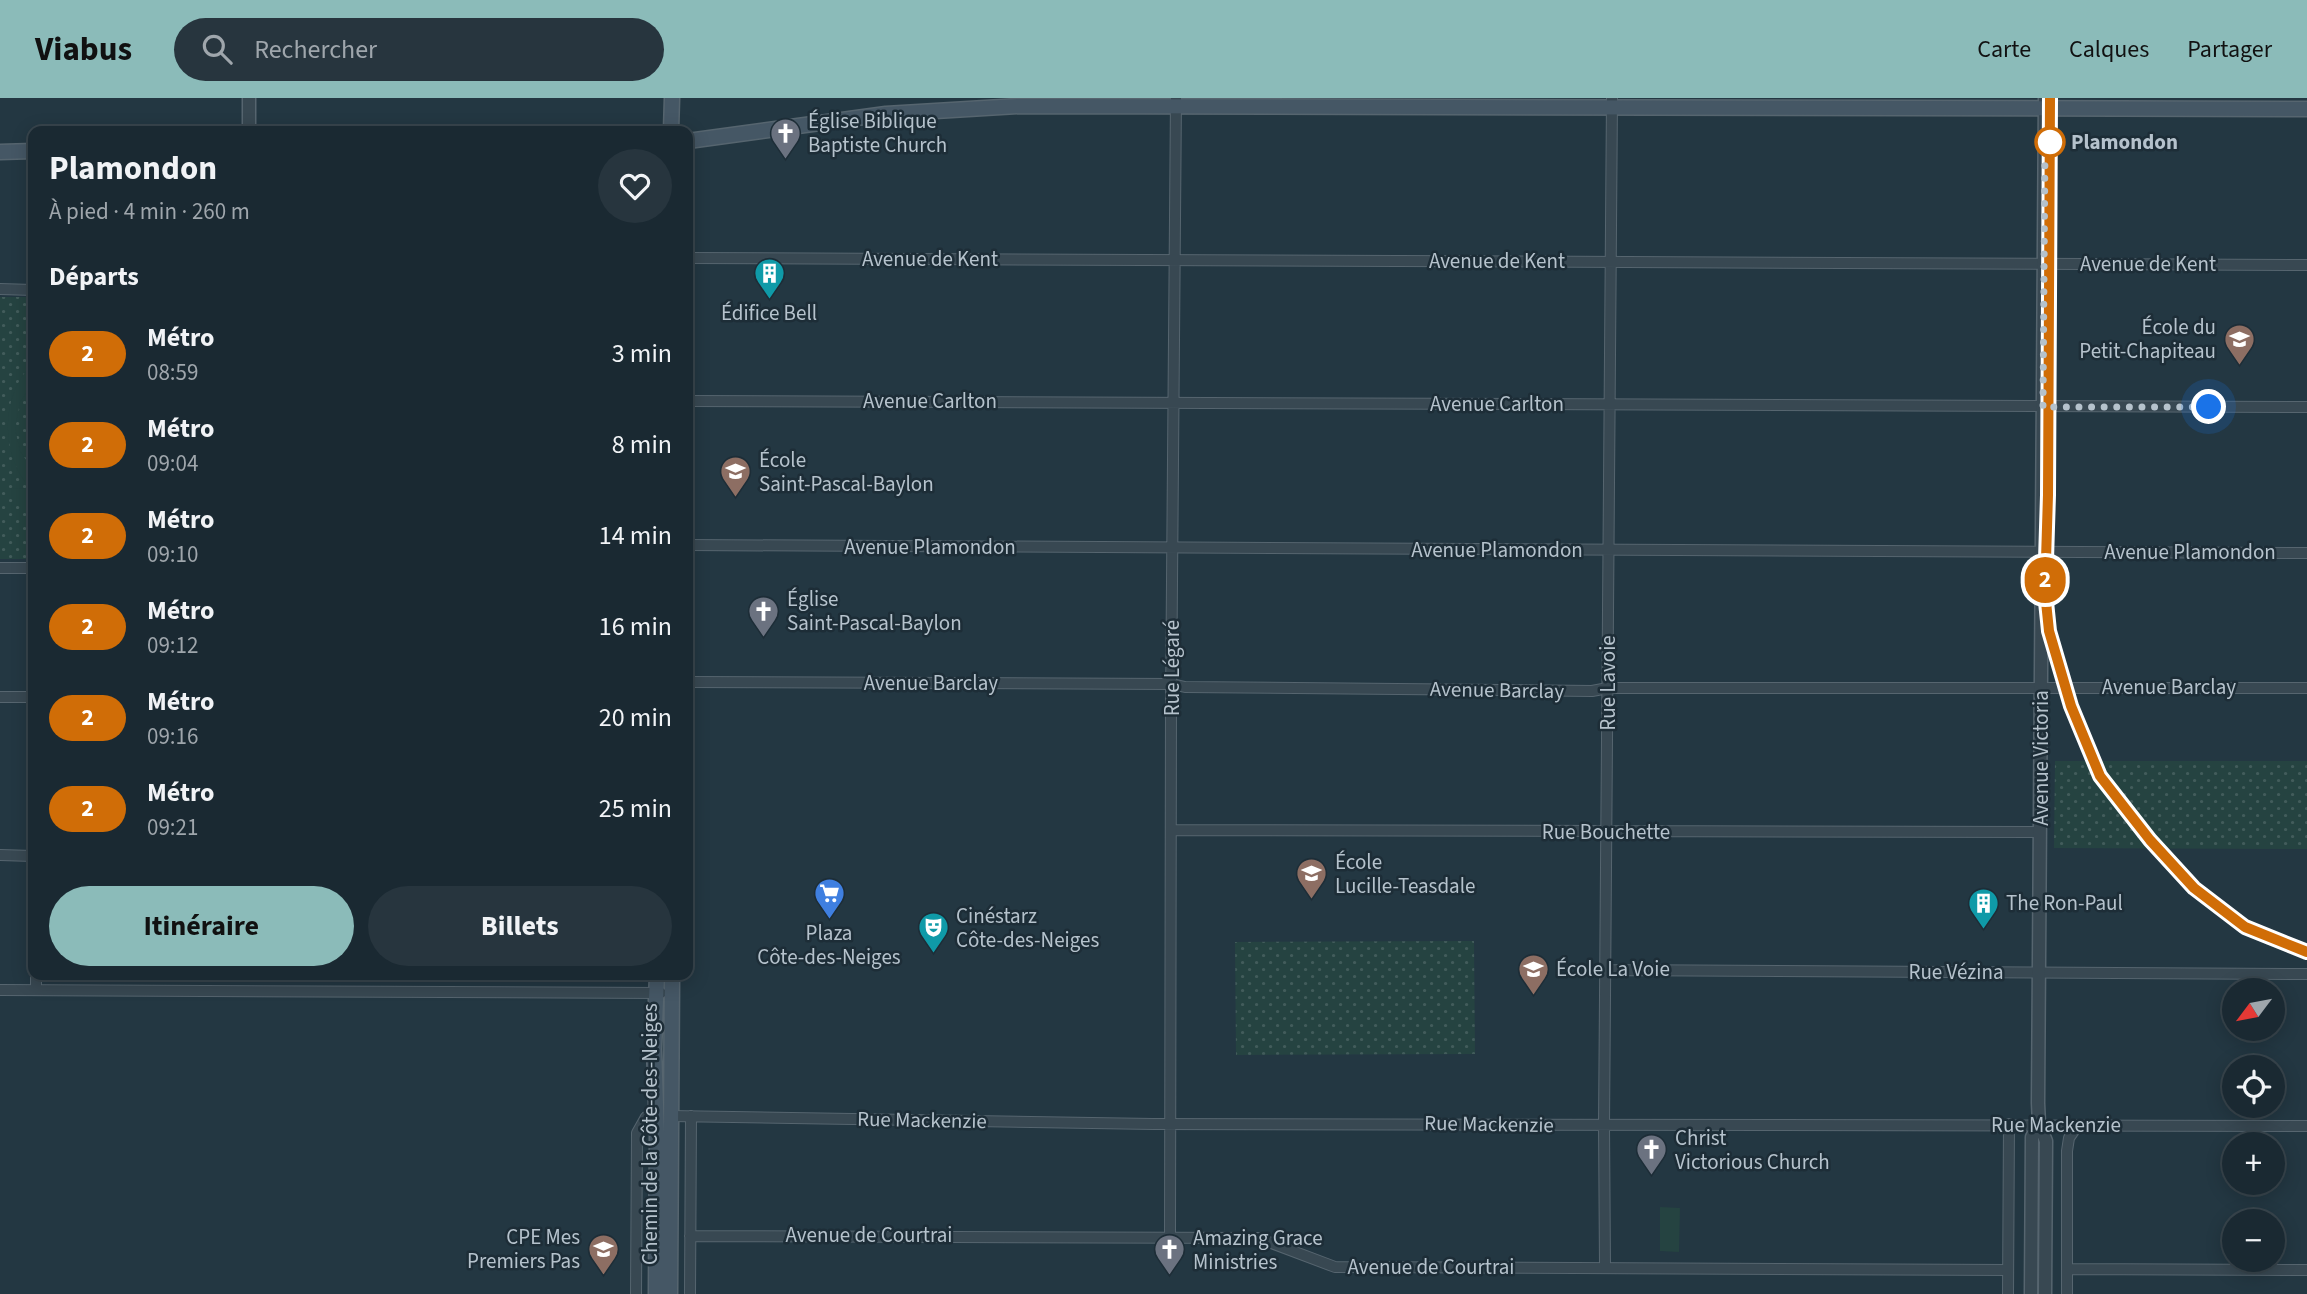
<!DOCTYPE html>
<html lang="fr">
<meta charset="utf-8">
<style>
:root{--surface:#1a2932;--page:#27353e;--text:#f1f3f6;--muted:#9fa6ac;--line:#38454d;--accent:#8bbbb9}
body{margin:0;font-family:"Source Sans 3",sans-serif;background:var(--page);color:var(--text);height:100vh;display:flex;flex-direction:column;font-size:26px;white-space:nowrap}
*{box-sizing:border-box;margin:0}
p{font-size:23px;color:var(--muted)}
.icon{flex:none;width:38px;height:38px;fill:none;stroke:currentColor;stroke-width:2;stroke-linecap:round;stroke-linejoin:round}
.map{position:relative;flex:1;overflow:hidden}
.side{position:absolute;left:28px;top:28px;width:665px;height:854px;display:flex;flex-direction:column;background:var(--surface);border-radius:14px;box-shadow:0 4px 18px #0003,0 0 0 2px var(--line)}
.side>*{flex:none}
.badge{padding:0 14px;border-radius:23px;font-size:24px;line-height:46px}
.needle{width:46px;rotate:238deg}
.controls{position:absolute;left:2222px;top:880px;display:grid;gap:14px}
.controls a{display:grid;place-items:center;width:63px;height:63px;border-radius:50%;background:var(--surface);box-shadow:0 4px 18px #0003,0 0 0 2px var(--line);font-size:35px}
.you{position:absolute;width:35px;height:35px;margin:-18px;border:5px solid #fff;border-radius:50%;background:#1a73e8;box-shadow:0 0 0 10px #1a73e833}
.map>.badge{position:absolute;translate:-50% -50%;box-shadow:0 0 0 4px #fff}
h2{padding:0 21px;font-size:26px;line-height:63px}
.round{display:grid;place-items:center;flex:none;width:74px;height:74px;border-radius:37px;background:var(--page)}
.overview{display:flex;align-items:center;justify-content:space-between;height:119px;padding:0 21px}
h1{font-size:33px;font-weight:700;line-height:52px}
.action{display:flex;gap:14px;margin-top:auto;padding:14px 21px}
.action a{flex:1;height:80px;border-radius:42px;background:var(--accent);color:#111;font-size:28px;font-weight:700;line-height:80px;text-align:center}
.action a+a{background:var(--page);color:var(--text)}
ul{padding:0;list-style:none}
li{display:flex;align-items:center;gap:21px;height:91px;padding:0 21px}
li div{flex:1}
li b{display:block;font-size:26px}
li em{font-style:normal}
li .badge{min-width:77px;font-weight:700;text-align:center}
header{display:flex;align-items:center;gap:42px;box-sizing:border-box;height:98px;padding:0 35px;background:var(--accent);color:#111}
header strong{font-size:33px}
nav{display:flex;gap:38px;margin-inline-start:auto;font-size:24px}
.search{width:490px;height:63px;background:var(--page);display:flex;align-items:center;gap:18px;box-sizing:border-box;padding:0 24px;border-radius:38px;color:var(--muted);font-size:26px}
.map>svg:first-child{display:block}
.grass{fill:url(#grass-dots)}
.garden{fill:#254341}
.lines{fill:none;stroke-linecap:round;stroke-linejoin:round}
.minor-casing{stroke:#56656f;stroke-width:12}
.tertiary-casing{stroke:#56656f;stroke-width:15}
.secondary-casing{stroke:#56656f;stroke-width:17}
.minor{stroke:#384852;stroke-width:10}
.tertiary{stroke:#384852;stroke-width:12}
.secondary{stroke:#455765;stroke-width:14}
.line-casing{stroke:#fff;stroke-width:16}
.line{stroke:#d06d07;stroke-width:10}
.walk{stroke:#b5c2cc;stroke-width:7;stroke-dasharray:0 12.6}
.stop-dot{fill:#fff;stroke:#d06d07;stroke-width:3.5}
.labels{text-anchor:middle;stroke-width:5;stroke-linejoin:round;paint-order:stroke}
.poi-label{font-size:21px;fill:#b5c2cc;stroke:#1d2d37;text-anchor:start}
.stop-label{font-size:21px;font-weight:bold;fill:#b5c2cc;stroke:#1d2d37;text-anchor:start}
.street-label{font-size:21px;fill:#b5c2cc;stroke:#1d2d37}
</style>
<header>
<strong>Viabus</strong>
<div class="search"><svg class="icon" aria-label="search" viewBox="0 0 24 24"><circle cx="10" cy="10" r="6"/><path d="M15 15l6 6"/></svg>Rechercher</div>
<nav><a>Carte</a><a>Calques</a><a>Partager</a></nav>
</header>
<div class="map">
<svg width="2307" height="1196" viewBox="0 0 2307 1196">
<defs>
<pattern id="grass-dots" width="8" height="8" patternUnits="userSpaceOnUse" patternTransform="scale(1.75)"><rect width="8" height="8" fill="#254341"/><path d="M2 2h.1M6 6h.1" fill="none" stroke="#425c5b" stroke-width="1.8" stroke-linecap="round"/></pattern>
</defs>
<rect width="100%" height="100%" fill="#233742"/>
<path class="grass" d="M0 199H33V461H0Z
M2055 663H2307V751L2054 750Z
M1474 843 1475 956 1236 957 1235 844Z"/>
<path class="garden" d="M33 265V285L20 304 15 331 20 353 33 372V407H13V391L30 390C0 356 0 297 33 265Z
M1660 1109 1680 1110 1679 1154 1660 1153Z"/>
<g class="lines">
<defs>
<path id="minor" d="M688 160 2307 167
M0 191 33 192
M688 303 2307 309
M688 447 2307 455
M0 470H33
M688 584 1172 586 1185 589 1592 593 1608 590H2307
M0 599H33
M32 599 33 655
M1171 732 2040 734
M0 757 33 758
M1605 872 2307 876
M36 877V892
M0 892 661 895
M671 1018 1153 1026 2307 1028
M690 1138 1258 1140 1335 1169 2008 1172
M1170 1139 1171 605 1176 0
M1605 1169 1604 1027 1612 0
M2067 1171 2307 1172
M636 1196 637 1035 646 1019 656 1018
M690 1196 691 1018
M2008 1196 2009 1026
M2067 1196V1053L2069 1040 2078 1027"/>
<path id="tertiary" d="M249 33V0
M2031 1196 2032 1039 2039 1026
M2045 1196 2046 1043 2039 1026 2038 1005 2045 0"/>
<path id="secondary" d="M671 33 672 0
M688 43 886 16 1018 8 2307 11
M0 54 33 53
M656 1196 657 1035 654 951 657 877
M670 1196 672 877"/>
</defs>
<use href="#minor" class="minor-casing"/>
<use href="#tertiary" class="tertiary-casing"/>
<use href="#secondary" class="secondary-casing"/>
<use href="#minor" class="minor"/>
<use href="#tertiary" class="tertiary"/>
<use href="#secondary" class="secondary"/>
</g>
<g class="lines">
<defs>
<path id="line" d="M2050 0 2048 397 2045 494 2049 533 2071 608 2100 678 2150 742 2194 790 2245 829 2307 854"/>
</defs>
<use href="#line" class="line-casing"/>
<use href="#line" class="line"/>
<path class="walk" d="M2050 44 2045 52 2043 309H2209"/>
</g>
<defs>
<symbol id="church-pin" viewBox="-11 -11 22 30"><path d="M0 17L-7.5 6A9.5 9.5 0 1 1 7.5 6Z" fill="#6b7280" stroke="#1d2d37"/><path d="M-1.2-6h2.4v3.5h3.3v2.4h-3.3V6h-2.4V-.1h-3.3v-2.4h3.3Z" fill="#fff"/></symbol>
<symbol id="building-pin" viewBox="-11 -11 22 30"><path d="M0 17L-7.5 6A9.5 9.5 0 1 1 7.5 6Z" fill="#0f9aa8" stroke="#1d2d37"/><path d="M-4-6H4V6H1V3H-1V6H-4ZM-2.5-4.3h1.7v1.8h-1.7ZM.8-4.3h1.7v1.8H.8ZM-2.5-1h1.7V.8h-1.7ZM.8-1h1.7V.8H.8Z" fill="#fff"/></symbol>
<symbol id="school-pin" viewBox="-11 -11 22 30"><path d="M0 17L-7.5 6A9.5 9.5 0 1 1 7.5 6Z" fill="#8d6e63" stroke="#1d2d37"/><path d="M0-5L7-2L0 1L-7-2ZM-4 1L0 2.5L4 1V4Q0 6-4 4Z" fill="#fff"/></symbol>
<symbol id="supermarket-pin" viewBox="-11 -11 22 30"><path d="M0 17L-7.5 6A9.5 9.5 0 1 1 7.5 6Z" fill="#3f7fe0" stroke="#1d2d37"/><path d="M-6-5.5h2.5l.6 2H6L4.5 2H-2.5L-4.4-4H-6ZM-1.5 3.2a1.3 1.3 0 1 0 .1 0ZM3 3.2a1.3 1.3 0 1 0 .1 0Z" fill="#fff"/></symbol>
<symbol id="theatre-pin" viewBox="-11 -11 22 30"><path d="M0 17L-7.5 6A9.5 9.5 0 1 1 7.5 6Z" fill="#0f9aa8" stroke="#1d2d37"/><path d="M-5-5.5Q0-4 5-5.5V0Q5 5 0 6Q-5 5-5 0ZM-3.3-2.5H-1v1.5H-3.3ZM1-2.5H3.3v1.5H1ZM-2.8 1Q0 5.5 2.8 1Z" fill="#fff"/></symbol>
</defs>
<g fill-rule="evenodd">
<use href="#church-pin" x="768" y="18" width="35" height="47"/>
<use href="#building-pin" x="752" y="158" width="35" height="47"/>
<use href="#school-pin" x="2222" y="224" width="35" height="47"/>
<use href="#school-pin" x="718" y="356" width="35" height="47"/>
<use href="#church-pin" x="746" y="496" width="35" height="47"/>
<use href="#school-pin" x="1294" y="758" width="35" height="47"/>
<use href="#supermarket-pin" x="812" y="778" width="35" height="47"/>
<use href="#building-pin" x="1966" y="788" width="35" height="47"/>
<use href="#theatre-pin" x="916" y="812" width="35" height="47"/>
<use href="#school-pin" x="1516" y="854" width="35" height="47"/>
<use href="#church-pin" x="1634" y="1034" width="35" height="47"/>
<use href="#school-pin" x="586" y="1134" width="35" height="47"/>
<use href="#church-pin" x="1152" y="1134" width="35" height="47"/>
</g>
<circle class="stop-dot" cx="2050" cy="44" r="14"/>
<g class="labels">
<g class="poi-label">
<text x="808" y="30">Église Biblique<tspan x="808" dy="24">Baptiste Church</tspan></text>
<text x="769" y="222" text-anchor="middle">Édifice Bell</text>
<text x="2216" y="236" text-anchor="end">École du<tspan x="2216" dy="24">Petit-Chapiteau</tspan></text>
<text x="759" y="369">École<tspan x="759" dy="24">Saint-Pascal-Baylon</tspan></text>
<text x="787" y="508">Église<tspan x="787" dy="24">Saint-Pascal-Baylon</tspan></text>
<text x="1335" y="771">École<tspan x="1335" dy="24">Lucille-Teasdale</tspan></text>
<text x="2006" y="812">The Ron-Paul</text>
<text x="956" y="825">Cinéstarz<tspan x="956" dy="24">Côte-des-Neiges</tspan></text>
<text x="829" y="842" text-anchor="middle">Plaza<tspan x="829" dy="24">Côte-des-Neiges</tspan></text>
<text x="1556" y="878">École La Voie</text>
<text x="1675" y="1047">Christ<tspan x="1675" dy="24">Victorious Church</tspan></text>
<text x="580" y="1146" text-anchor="end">CPE Mes<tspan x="580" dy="24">Premiers Pas</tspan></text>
<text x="1193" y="1147">Amazing Grace<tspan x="1193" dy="24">Ministries</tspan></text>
</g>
<g class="stop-label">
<text x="2071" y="51">Plamondon</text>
</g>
<g class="street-label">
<text x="930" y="168">Avenue de Kent</text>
<text x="1497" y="170">Avenue de Kent</text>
<text x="2148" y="173">Avenue de Kent</text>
<text x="930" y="310">Avenue Carlton</text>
<text x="1497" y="313">Avenue Carlton</text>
<text x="930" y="456">Avenue Plamondon</text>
<text x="1497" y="459">Avenue Plamondon</text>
<text x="2190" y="461">Avenue Plamondon</text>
<text transform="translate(1172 570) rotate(-90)" y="7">Rue Légaré</text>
<text x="931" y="592">Avenue Barclay</text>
<text transform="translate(1608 585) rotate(-90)" y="7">Rue Lavoie</text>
<text x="2169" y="596">Avenue Barclay</text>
<text transform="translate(1497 592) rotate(1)" y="7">Avenue Barclay</text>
<text transform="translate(2041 660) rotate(-90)" y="7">Avenue Victoria</text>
<text x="1606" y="741">Rue Bouchette</text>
<text x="1956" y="881">Rue Vézina</text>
<text transform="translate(922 1022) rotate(1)" y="7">Rue Mackenzie</text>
<text transform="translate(1489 1026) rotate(1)" y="7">Rue Mackenzie</text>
<text x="2056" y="1034">Rue Mackenzie</text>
<text transform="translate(650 1036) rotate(-90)" y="7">Chemin de la Côte-des-Neiges</text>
<text x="869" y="1144">Avenue de Courtrai</text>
<text x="1431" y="1176">Avenue de Courtrai</text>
</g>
</g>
</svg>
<div class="controls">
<a><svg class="needle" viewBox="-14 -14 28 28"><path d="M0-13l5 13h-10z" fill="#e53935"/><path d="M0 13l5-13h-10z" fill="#9fa6ac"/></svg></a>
<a><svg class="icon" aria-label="locate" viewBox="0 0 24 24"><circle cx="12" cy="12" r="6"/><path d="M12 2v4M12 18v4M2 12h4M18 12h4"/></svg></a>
<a>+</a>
<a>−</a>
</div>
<div class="you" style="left:2209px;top:309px"></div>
<b class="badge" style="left:2045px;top:482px;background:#d06d07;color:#fff">2</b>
<section class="side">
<div class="overview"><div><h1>Plamondon</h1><p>À pied · 4 min · 260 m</p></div><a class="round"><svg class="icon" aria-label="heart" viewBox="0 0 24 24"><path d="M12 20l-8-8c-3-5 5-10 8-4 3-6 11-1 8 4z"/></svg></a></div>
<h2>Départs</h2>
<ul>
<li><span class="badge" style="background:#d06d07;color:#fff">2</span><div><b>Métro</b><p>08:59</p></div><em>3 min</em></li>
<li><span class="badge" style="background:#d06d07;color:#fff">2</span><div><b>Métro</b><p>09:04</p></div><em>8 min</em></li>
<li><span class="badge" style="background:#d06d07;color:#fff">2</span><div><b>Métro</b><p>09:10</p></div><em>14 min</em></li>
<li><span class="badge" style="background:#d06d07;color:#fff">2</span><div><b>Métro</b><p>09:12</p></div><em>16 min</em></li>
<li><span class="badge" style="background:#d06d07;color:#fff">2</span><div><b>Métro</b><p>09:16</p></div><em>20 min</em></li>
<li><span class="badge" style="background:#d06d07;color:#fff">2</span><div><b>Métro</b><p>09:21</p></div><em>25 min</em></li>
</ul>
<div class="action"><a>Itinéraire</a><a>Billets</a></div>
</section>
</div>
